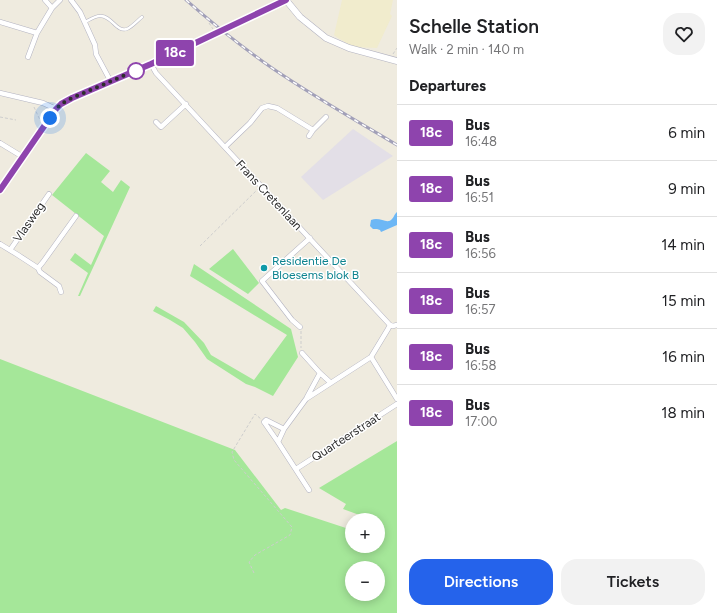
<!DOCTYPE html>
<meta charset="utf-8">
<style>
:root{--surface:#fff;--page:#f2f2f2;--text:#202124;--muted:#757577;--line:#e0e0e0;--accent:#2563eb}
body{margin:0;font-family:Figtree,sans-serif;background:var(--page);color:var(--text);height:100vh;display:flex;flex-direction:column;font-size:15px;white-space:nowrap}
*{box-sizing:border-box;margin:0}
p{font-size:13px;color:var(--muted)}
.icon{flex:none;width:22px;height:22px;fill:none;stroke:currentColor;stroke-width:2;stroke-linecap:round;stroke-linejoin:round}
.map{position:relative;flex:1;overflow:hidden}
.panel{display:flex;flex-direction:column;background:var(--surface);width:320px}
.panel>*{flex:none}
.badge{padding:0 8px;border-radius:3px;font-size:14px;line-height:26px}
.buttons{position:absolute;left:345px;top:513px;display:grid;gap:8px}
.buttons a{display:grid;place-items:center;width:40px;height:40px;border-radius:50%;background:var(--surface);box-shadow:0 2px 10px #0003;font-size:20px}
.you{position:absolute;width:20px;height:20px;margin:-10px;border:3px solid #fff;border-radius:50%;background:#1a73e8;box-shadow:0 0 0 6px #1a73e833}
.map>.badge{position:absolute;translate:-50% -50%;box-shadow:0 0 0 2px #fff}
h2{padding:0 12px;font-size:15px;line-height:36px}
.round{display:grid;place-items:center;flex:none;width:42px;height:42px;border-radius:16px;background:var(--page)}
.headline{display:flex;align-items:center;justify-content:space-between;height:68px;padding:0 12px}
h1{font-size:19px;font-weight:600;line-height:30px}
.cta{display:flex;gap:8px;margin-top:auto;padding:8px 12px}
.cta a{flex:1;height:46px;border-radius:16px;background:var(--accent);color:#fff;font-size:16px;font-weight:600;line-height:46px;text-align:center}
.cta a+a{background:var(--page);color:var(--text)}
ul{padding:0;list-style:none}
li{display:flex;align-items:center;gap:12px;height:56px;padding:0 12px;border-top:1px solid var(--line)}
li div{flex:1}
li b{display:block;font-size:15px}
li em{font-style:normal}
li .badge{min-width:44px;font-weight:700;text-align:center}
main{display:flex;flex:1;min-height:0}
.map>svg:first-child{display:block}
.industrial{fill:#e3dfe7}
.education{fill:#f1eccd}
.green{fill:#a5e799;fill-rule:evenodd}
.water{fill:#6db7f5}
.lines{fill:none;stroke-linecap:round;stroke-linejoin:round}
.service-casing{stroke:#b3b3c1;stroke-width:3.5}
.minor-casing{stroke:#b3b3c1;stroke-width:5.5}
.tertiary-casing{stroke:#b3b3c1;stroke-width:7}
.path{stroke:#cdcdcd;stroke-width:1;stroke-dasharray:3 2;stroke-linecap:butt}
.service{stroke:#fff;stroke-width:2.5}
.minor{stroke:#fff;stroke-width:4.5}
.tertiary{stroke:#fff;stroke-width:6}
.rail-casing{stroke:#a2a0b8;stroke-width:3}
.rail{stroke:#fff;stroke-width:1.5;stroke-dasharray:4.5;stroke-linecap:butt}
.line-casing{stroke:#fff;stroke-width:9}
.line{stroke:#8e44ad;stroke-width:6}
.walk{stroke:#2d2d2d;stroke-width:4;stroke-dasharray:0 7.2}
.stop-dot{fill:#fff;stroke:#8e44ad;stroke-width:2}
.culture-dot{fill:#0f9aa8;stroke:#fff;stroke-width:1.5}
.labels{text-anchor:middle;stroke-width:3;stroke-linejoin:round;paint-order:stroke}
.street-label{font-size:12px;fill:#2d2d2d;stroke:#fff}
.culture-label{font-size:12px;fill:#0d838f;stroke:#fff;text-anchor:start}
</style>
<main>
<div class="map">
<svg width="397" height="613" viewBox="0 0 397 613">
<rect width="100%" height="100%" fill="#efebdf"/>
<path class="industrial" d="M353 129 393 156 323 200 301 177Z"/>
<path class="education" d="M342 0H393L390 14 392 16 377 48 355 47 347 45 345 42 338 38 334 35Z"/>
<path class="green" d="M86 153 110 171 101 182 113 192 121 180 130 187 80 296H78L88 273 70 260 75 253 91 265 104 236 52 195Z
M233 249 259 283 248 294 209 269Z
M194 264 291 329 298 357 273 396 255 387 246 384 207 359 195 342 183 328 170 320 153 311 156 306 184 322 204 343 211 355 254 380 287 335 190 276Z
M0 359 235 450 281 510 285 508 352 530V546H378V520H373L343 509 346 504 319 488 397 441V613H0ZM352 568H378V594H352Z"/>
<path class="water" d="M397 212V225L381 232 380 230 377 229H373L370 226 371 220C380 216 387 225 392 219 394 217 394 215 396 213Z"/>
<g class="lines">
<defs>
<path id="service" d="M85 22C89 20 95 16 100 16 111 15 117 33 127 29 132 27 137 21 142 17"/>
<path id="minor" d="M45 0 52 8
M71 0 80 12 95 45 96 54 111 82
M0 22 37 33
M28 57 37 33 52 8 60 0
M151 64 156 73 390 325
M0 93 43 103 56 109
M156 122 161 127 186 104
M309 136 313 130
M0 143 23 157
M225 147 250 123 262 108 268 106 277 108 313 130 326 117
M0 244 18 255 38 268 40 272 59 286 61 292
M10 250 49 194
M38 268 43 262 76 216
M390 325 393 326 397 325
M300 327 292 320 262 281 310 238
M302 353 320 373 331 383
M371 357 397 399
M307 397 320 373
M284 429 306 399 371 357 388 329 390 325
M278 442 284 429 266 420 264 422 278 442 309 490
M296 469 397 404"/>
<path id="tertiary" d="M286 0 300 17 326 38 349 48 397 61
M0 190 56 109 61 104 72 98 111 82 151 64 286 0"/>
</defs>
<use href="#service" class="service-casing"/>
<use href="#minor" class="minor-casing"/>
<use href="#tertiary" class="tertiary-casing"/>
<path class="path" d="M209 23 213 29
M393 54 397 48
M34 107 40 120
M0 117 16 120
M200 246 258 189
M301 331V348
M254 573 249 562 255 555 290 535 292 527 234 460 232 452 255 414 261 419"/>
<use href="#service" class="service"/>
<use href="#minor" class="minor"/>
<use href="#tertiary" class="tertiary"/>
<defs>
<path id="rail" d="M186 0C213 24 242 47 272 68 313 96 355 120 397 145"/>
</defs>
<use href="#rail" class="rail-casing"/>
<use href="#rail" class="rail"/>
</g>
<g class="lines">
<defs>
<path id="line" d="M0 190 56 109 61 104 72 98 151 64 286 0"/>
</defs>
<use href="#line" class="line-casing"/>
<use href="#line" class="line"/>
<path class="walk" d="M50 118 56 109 61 104 72 98 137 70 136 71"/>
</g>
<circle class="stop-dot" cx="136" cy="71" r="8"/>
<circle class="culture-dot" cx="264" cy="268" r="4"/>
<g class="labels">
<g class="street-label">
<text transform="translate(269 195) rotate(47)" y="4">Frans Cretenlaan</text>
<text transform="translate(29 222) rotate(-55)" y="4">Vlasweg</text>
<text transform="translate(346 437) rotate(-33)" y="4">Quarteerstraat</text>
</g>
<g class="culture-label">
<text x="272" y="265">Residentie De<tspan x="272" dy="14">Bloesems blok B</tspan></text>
</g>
</g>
</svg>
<div class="buttons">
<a>+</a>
<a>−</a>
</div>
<div class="you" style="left:50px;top:118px"></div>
<b class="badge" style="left:175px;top:53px;background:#8e44ad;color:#fff">18c</b>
</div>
<section class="panel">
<div class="headline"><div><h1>Schelle Station</h1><p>Walk · 2 min · 140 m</p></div><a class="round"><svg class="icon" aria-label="heart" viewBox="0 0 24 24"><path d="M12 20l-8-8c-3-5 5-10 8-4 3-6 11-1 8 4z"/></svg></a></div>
<h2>Departures</h2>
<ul>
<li><span class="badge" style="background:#8e44ad;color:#fff">18c</span><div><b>Bus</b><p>16:48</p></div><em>6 min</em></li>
<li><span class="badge" style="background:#8e44ad;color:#fff">18c</span><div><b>Bus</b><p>16:51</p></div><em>9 min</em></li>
<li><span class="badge" style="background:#8e44ad;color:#fff">18c</span><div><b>Bus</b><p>16:56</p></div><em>14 min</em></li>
<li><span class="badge" style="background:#8e44ad;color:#fff">18c</span><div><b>Bus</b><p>16:57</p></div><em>15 min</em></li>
<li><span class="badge" style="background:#8e44ad;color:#fff">18c</span><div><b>Bus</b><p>16:58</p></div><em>16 min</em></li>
<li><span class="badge" style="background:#8e44ad;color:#fff">18c</span><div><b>Bus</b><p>17:00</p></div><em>18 min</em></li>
</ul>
<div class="cta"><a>Directions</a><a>Tickets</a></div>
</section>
</main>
